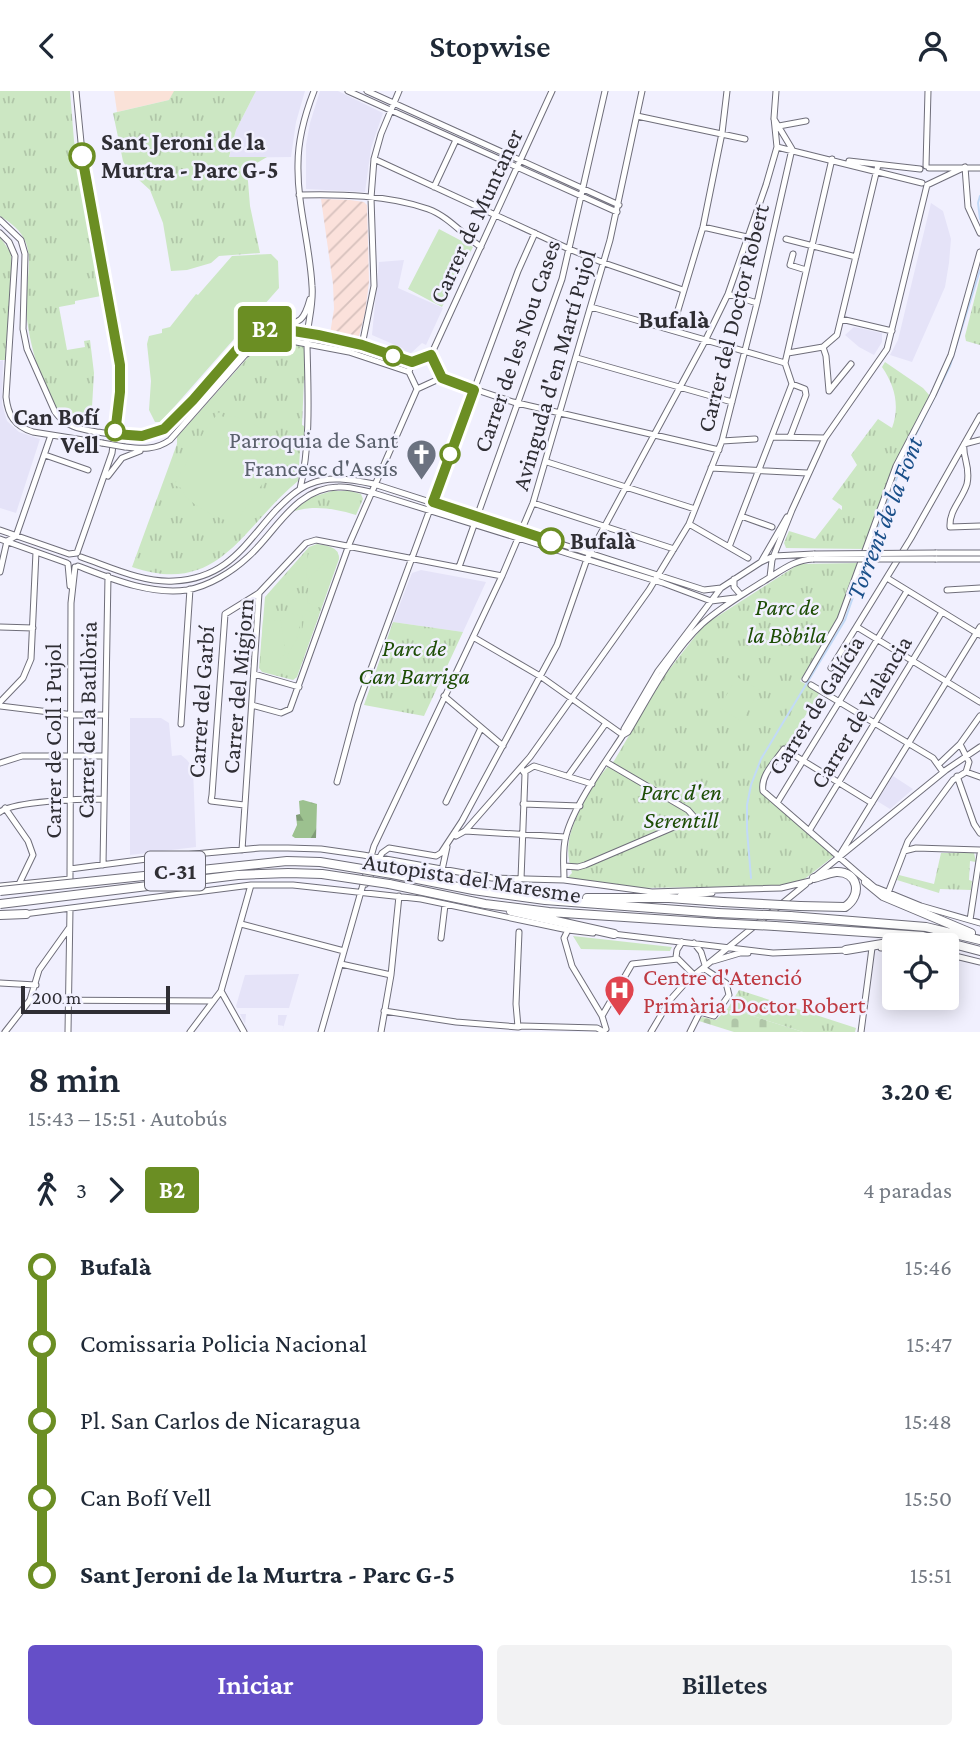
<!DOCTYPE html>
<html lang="es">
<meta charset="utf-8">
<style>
:root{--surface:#fff;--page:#f2f2f3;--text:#1f2937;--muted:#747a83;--accent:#654fc8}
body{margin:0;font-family:"Crimson Pro",serif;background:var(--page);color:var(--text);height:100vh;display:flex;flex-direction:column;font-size:26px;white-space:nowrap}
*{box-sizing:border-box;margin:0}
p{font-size:23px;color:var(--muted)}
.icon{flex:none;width:38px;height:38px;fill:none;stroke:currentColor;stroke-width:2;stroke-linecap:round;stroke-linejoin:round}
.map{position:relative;height:941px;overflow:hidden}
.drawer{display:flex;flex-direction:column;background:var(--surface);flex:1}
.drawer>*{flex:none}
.badge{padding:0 14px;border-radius:5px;font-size:24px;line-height:46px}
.tools{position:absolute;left:882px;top:842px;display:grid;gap:14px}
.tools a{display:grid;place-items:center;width:77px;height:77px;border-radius:7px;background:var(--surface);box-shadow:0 4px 18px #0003;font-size:35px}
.scale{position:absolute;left:21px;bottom:18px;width:149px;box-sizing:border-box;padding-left:7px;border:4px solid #2f2e34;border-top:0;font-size:19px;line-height:24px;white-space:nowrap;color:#2f2e34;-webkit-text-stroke:5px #f1f0fe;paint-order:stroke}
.map>.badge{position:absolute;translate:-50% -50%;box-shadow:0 0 0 4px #fff}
.legs{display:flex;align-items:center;gap:10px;height:77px;padding:0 28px;font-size:23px}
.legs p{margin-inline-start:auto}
.overview{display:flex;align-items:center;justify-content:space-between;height:119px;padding:0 28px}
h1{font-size:38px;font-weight:600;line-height:52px}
.cta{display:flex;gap:14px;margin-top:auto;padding:14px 28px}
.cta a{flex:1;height:80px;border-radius:7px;background:var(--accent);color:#fff;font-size:28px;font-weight:600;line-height:80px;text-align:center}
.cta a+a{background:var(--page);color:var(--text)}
ul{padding:0 28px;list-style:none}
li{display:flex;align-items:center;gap:24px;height:77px;font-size:26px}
li i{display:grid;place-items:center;width:10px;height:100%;margin:0 9px;background:currentColor}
li i::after{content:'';width:18px;height:18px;margin:-9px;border:5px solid;border-radius:50%;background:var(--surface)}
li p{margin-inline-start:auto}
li:first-child i{background:linear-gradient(#0000 50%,currentColor 0)}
li:last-child i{background:linear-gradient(currentColor 50%,#0000 0)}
header{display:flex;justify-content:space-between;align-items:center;height:91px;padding:0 28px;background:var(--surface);font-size:32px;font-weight:600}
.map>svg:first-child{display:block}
.built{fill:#e5e3f8}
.industrial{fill:url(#industrial-furrows)}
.medical{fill:#fae2d8}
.grass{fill:url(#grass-tufts)}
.forest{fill:url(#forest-firs)}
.cemetery{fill:url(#cemetery-stones)}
.garden{fill:#cce7c3}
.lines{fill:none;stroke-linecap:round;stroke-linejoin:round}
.stream{stroke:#c2daf7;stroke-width:2}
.minor-casing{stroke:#6f6e7a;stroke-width:7}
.highway-casing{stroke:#6f6e7a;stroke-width:10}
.minor{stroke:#fff;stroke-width:5}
.highway{stroke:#fff;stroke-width:8}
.minor-bridge-casing{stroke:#6f6e7a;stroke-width:7;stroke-linecap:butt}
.highway-bridge-casing{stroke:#6f6e7a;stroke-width:10;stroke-linecap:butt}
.minor-bridge{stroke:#fff;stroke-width:5}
.highway-bridge{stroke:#fff;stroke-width:8}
.line-1-casing{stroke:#fff;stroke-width:16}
.line-1{stroke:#6b8e23;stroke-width:10}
.stop-1-dot{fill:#fff;stroke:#6b8e23;stroke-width:3.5}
.labels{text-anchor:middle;stroke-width:5;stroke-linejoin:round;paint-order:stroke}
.shield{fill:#f1f0fe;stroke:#696871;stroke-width:2}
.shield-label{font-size:23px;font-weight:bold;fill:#2f2e34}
.stop-label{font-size:24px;font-weight:bold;fill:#2f2e34;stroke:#f1f0fe;text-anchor:start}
.street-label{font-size:24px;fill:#2f2e34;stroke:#f1f0fe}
.worship-label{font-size:24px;fill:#5b616d;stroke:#f1f0fe;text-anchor:end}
.park-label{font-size:24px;font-style:italic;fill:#1d4d05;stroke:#f1f0fe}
.health-label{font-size:24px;fill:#be3a42;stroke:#f1f0fe;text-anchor:start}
.neighbourhood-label{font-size:26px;font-weight:bold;fill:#2f2e34;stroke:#f1f0fe}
.water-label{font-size:26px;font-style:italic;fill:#1a4f89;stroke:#f1f0fe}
</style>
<header><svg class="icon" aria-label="back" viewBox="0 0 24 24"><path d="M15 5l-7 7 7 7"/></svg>Stopwise<svg class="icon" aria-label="person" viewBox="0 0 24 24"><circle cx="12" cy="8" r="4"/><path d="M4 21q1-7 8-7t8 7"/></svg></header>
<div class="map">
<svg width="980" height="941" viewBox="0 0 980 941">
<defs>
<pattern id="industrial-furrows" width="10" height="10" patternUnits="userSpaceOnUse" patternTransform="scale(1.75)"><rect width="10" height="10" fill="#fbe1db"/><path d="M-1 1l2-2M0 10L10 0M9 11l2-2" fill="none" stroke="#d7c1bd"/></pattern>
<pattern id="grass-tufts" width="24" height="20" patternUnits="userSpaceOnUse" patternTransform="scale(1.75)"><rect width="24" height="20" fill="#cce7c3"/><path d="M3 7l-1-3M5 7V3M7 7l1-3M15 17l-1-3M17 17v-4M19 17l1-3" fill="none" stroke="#b0c6a8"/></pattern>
<pattern id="forest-firs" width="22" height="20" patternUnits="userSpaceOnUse" patternTransform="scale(1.75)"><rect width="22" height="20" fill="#9cc18f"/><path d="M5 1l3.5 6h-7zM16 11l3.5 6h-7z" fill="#809d76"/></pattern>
<pattern id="cemetery-stones" width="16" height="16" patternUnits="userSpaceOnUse" patternTransform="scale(1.75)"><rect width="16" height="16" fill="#cce7c3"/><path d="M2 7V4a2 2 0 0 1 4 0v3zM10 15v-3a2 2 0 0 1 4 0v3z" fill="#b0c6a8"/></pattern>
</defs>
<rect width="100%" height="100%" fill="#f1f0fe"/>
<path class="built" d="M256 0H305L296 31 291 66 229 67 236 39Z
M320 0H338L383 22 371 57 365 101 306 98V54L310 32Z
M931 112 943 120 951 148 949 172 945 196 912 271 890 264 898 249Z
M404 169 398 197 443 217 426 254 422 252 409 264 402 257 372 244 379 171Z
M854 236 882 242V251L874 264 859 256 845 244Z
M3 269 2 313 7 330 19 341 40 348 16 422 0 417V270Z
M421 479 486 491 463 541 393 531 412 482Z
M130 627H161L169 632 172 665 181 664 187 669 193 677 196 756 130 764Z
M893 685 913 698 890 718 877 710Z
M299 883 282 941 284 935 278 934V924H287L289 917H237L240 923H246L245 934 249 941 236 915 245 884Z"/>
<path class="industrial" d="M321 108 350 109 364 111 367 114 369 191 365 222 359 245 356 248 330 243 334 218 333 193Z"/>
<path class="medical" d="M114 0H174V2L169 9 117 21Z"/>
<path class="grass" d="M0 0H70L74 50 101 205 75 210V213L59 216 67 259 85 256 84 250 90 249 94 282 91 333C81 333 75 335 66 328 43 309 27 245 26 217 25 196 33 172 26 152 21 139 11 132 0 125Z
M174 0H256L236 39 229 66H267L247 78 250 115 260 162 219 165 211 172 187 179 171 180 163 132 150 99 128 79 123 70 113 22 169 9Z
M0 146 11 162 12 177 6 269H0Z
M980 186V254L966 250 965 245Z
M280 252 302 254 305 258 306 289H304L302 334 304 335V345L301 346 298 390C241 437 220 506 132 476L177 353V346L252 262 267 253Z
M885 271 923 297 930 305 897 369 864 458 786 457 784 452 789 440 815 448 839 417 842 419V415L832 408 857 374 851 364 878 328 892 337C900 315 895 295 882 276Z
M332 400H350L361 403 363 408 356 424C333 417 313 414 291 421L312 406Z
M317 453C327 455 339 455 339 468L297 586 293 589 262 581 259 577 265 506 309 456Z
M858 472 840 525 800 590 820 601 786 656H783C773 669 756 685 762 702L834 765 802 790 792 795 638 797 604 794 567 787 572 782C569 771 567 761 569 750 572 728 597 683 614 670L664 585 704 534 799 473Z
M393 531 463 541 424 625 364 614Z
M941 762H974L976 771 970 770 969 789 972 790 971 799 940 798 939 802 897 789 899 784 934 793Z
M739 899 856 937 855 941H803L728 917Z"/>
<path class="forest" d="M303 709 317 713 316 747H295L292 745 297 734 296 724 300 723 299 710Z"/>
<path class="cemetery" d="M728 917 803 941H734L699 930 702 926 716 929Z"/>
<path class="garden" d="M439 138 473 156 442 216 408 198Z
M271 163 278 170 279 197 175 315 160 331H155L149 319 151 290 147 253 149 245 162 242V238L170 236 196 203 198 204 232 165Z
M219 321 223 326C237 320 276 343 281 357L263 392 235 432C220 429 185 412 181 397L174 394 205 339Z
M308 458 306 487 287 505 272 500Z
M337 460 339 466 321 517 307 512 309 487Z
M306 519 319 524 296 587 287 565 302 539Z
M283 521 303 525 296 547 286 562 283 546Z
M263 529 281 530 285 563 265 580 260 577Z
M737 586 760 599 742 630 719 617Z
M573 845 672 856 670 860 581 858Z"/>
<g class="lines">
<path class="stream" d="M980 105 978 112 980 128
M869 460 906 363 950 275 980 179
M751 787 747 739V714L751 694 761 668 845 529 866 469"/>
<defs>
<path id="minor" d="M76 0 84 82 120 274V301L112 362 77 462
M348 0 617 121
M367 0 619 114
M637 25 745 48
M779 35 806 30
M777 56 922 92
M374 68 569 158 604 172 683 199
M849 70 920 78
M926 75 928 0
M965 76 968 116 980 142
M929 77H980
M927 94 965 76
M434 96 456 49
M299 104C341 103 388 104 428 118 448 125 464 145 481 156
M0 129 21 149 25 163 23 238 27 258 55 321C66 336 80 338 97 341 114 343 135 349 152 344 178 336 227 270 247 247 263 235 278 237 297 240
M703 136 747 146
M0 142 9 151 15 165 6 306C8 324 14 335 33 341L102 352
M786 148 856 166
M793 163 790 174 806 179
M728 203 757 212
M591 216 785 272
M841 228 892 240
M279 236C301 231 304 230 310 208
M672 239 703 136 722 42 727 0
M318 244 362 254 412 271
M362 254 374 195 371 107 374 68 381 43 399 0
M823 256 826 265 829 300 851 273
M788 262 823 256 837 244 878 74
M431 264 552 0
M577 267 732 311
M785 272 832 68
M441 287 513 311 719 359
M417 298 409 281 412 271 431 264 441 287
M417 298 441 287
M772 346 825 347
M790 346 806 304 805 298 792 293
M980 349 964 353C962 366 971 375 967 393 962 409 949 419 950 436L980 435
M722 350 755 348
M125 356C142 358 156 359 170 349L245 264 266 250 286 249 349 261 409 281
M45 364 88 379
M547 371 695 418
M711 377 807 382
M108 385 122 367 140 360
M300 398C311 353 308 300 307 254 306 235 314 216 312 195 310 154 297 114 298 73 298 48 305 23 314 0
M533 412 674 458
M741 425 772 436
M689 433 748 467
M0 439 69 463 77 462
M0 448 67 472
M7 450 16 445 51 344
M729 456 792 293 785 272
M936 462H980
M81 466C110 476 143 492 174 490 228 487 244 454 276 419 286 409 297 398 310 393 330 384 353 389 374 393L704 499 721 497
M936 468H980
M761 471 787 426
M68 473 70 495
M78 475C112 488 150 504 187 499 209 495 232 481 248 466 276 441 295 397 338 396 349 395 360 399 370 401L663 492 711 510 735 507
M459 476 562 188 605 0
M0 481 7 450
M770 486 772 469 792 419 825 347 887 258 927 94
M887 487 980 544
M734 488V496L741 504
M947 499 980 497
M0 536 33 537
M857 536 980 611
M473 546 540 585 623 644
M831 577 911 447 980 325
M254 583 299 596
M805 588 840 528 896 375 933 304 951 264 980 161
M811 594 933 667 943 681
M444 605 503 655
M0 611 23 587 31 568 36 461
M252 614 281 622 290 618 350 451 417 298
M0 615 74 624H105
M181 633 190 498
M623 644 624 638 658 580 721 497 761 471 774 465 814 463
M0 672 22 665H104
M939 673 960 653
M521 677 525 683 521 788
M524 681 534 675 592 693
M966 681 980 686
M568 685 606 632
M957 685 974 733 980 742
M337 691 358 613 518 180 535 142
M446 711 481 637
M777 712 907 500
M523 713 580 715
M244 714 211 710 212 704 225 523 259 502
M5 717 28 750 33 764 19 793
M0 721C14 710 82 708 103 708
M465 740 565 746
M809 740 942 521
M456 745 465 740 530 666 649 499 689 433 722 350 757 212 792 58 774 28
M242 759 259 502 306 452 316 449 502 485
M904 760 916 757 980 759
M841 762 980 536
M103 774 108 485
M564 775 578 776 585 774 695 727 688 719 606 671
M70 778 162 766 260 757H288L321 758 363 764 492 787 564 789 652 801 781 797 810 790
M442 779 447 756
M817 784 946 679 980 656
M564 789C564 775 562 759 566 745 573 716 606 670 623 644L628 641C650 604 670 563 702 533 721 516 743 503 764 490 781 480 793 469 813 468
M869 792 763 700C760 684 776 670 784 658L872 712
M366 793 382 762 389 757 436 765 441 762 462 730 557 554 587 468 706 248 728 203 766 94 777 56 774 27 776 0
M0 795 70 788 71 512 75 476
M877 797 921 815 980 832
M888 802 908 750 953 689 966 681 969 671 960 653 980 625
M680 805 712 802
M24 823 251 794H293L421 808 568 839 593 842
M970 829 980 763
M241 833 344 860
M568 839 564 847 572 875 602 925 606 938
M613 843 773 862 847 859
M441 847 445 814
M682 851 677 859 676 866 694 884
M694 852 701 861 705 874
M881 857 894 856
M947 863 980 871
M713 870 740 862H748
M341 873 391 884
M0 892 36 894
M221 900 244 941
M30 909 213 910
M384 920 456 931 518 936 522 935 597 937 604 941
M602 925 632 873 678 868
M518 936 516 913 519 841
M5 941 30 909 39 879 69 837
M68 941 70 818
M190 941 221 900 251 794
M321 941 374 755 502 485 533 412 610 149 642 0
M381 941 391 884 399 805
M651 941 670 909 687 890 806 793
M690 941 700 921 714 925 729 904 726 892 703 877
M861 941 872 857"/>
<path id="highway" d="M392 783 473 799 545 809 718 822
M866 791 883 805 971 842
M389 793 485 813 549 821 715 832
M587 807H669L723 811
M800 815 845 816C863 804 858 780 836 781 829 782 821 785 814 787
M511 820 614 843
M0 824 26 823
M790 825 926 836 980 849
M775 835 923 845 980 860
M846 859 888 852 937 854"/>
</defs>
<use href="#minor" class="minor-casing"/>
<use href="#highway" class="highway-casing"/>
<use href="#minor" class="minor"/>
<use href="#highway" class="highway"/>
<defs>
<path id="minor-bridge" d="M297 240 318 244
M102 352 125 356
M814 463 936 462
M813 468H936"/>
<path id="highway-bridge" d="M0 800 287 770 320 771 392 783
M723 811 800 815
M0 813 238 784 288 782 322 783 389 793
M718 822 790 825
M715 832 775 835"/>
</defs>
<use href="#minor-bridge" class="minor-bridge-casing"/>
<use href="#highway-bridge" class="highway-bridge-casing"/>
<use href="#minor-bridge" class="minor-bridge"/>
<use href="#highway-bridge" class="highway-bridge"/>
</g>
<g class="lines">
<defs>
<path id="line-1" d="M82 65 120 274V301L115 343 142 345 164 338 193 309 247 247 262 238 275 237 318 244 362 254 412 271 431 264 442 287 474 299 433 411 551 450"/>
</defs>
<use href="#line-1" class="line-1-casing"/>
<use href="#line-1" class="line-1"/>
</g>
<defs>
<symbol id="church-pin" viewBox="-11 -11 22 30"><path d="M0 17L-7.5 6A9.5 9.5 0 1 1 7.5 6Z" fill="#6b7280" stroke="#f1f0fe"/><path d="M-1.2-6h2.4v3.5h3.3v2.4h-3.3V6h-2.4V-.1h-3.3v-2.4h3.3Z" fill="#fff"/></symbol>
<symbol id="hospital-pin" viewBox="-11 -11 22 30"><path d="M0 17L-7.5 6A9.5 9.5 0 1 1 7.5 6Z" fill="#e0444e" stroke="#f1f0fe"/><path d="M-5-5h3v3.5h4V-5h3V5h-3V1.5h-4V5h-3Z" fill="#fff"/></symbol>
</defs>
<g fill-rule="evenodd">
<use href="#church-pin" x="404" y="346" width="35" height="47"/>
<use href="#hospital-pin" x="602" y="882" width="35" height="47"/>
</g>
<g class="stop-1-dot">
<circle cx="82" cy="65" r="12"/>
<circle cx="393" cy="265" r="9"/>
<circle cx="115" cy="340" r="9"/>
<circle cx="450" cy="363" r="9"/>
<circle cx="551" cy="450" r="12"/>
</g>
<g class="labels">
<rect class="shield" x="145" y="760.5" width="60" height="39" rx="5"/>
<g class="shield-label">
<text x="175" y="788">C-31</text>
</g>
<g class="stop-label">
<text x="101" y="59">Sant Jeroni de la<tspan x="101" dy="28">Murtra - Parc G-5</tspan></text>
<text x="99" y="334" text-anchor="end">Can Bofí<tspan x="99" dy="28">Vell</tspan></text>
<text x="570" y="458">Bufalà</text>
</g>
<g class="street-label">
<text transform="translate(476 125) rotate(-65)" y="8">Carrer de Muntaner</text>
<text transform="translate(733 227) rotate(-76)" y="8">Carrer del Doctor Robert</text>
<text transform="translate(517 255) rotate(-71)" y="8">Carrer de les Nou Cases</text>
<text transform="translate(554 279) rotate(-74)" y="8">Avinguda d'en Martí Pujol</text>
<text transform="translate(238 595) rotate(-85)" y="8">Carrer del Migjorn</text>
<text transform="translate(201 611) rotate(-86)" y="8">Carrer del Garbí</text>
<text transform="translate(816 614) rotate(-58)" y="8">Carrer de Galícia</text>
<text transform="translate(861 621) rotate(-59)" y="8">Carrer de València</text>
<text transform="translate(87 629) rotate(-89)" y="8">Carrer de la Batllòria</text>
<text transform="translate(53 650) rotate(-90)" y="8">Carrer de Coll i Pujol</text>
<text transform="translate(472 787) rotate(9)" y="8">Autopista del Maresme</text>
</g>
<g class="worship-label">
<text x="398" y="357">Parroquia de Sant<tspan x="398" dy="28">Francesc d'Assís</tspan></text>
</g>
<g class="park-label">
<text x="787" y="524">Parc de<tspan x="787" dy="28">la Bòbila</tspan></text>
<text x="414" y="565">Parc de<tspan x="414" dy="28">Can Barriga</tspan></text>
<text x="681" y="709">Parc d'en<tspan x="681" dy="28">Serentill</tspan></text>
</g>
<g class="health-label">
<text x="643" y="894">Centre d'Atenció<tspan x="643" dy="28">Primària Doctor Robert</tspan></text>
</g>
<g class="neighbourhood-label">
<text x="674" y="237">Bufalà</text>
</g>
<g class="water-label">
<text transform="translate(884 427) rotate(-69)" y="9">Torrent de la Font</text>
</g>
</g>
</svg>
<div class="tools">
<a><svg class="icon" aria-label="locate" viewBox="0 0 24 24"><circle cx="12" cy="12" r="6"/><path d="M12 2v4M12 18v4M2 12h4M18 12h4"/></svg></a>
</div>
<div class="scale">200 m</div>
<b class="badge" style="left:265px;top:238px;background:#6b8e23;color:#fff">B2</b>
</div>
<section class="drawer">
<div class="overview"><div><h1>8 min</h1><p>15:43 – 15:51 · Autobús</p></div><b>3.20 €</b></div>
<div class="legs"><svg class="icon" aria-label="walk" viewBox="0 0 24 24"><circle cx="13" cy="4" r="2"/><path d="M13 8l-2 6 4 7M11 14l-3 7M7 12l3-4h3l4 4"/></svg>3<svg class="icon" aria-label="forward" viewBox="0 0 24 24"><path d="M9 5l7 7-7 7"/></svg><b class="badge" style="background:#6b8e23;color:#fff">B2</b><p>4 paradas</p></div>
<ul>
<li><i style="color:#6b8e23"></i><b>Bufalà</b><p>15:46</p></li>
<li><i style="color:#6b8e23"></i><span>Comissaria Policia Nacional</span><p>15:47</p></li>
<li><i style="color:#6b8e23"></i><span>Pl. San Carlos de Nicaragua</span><p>15:48</p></li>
<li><i style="color:#6b8e23"></i><span>Can Bofí Vell</span><p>15:50</p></li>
<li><i style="color:#6b8e23"></i><b>Sant Jeroni de la Murtra - Parc G-5</b><p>15:51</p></li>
</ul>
<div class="cta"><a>Iniciar</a><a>Billetes</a></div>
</section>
